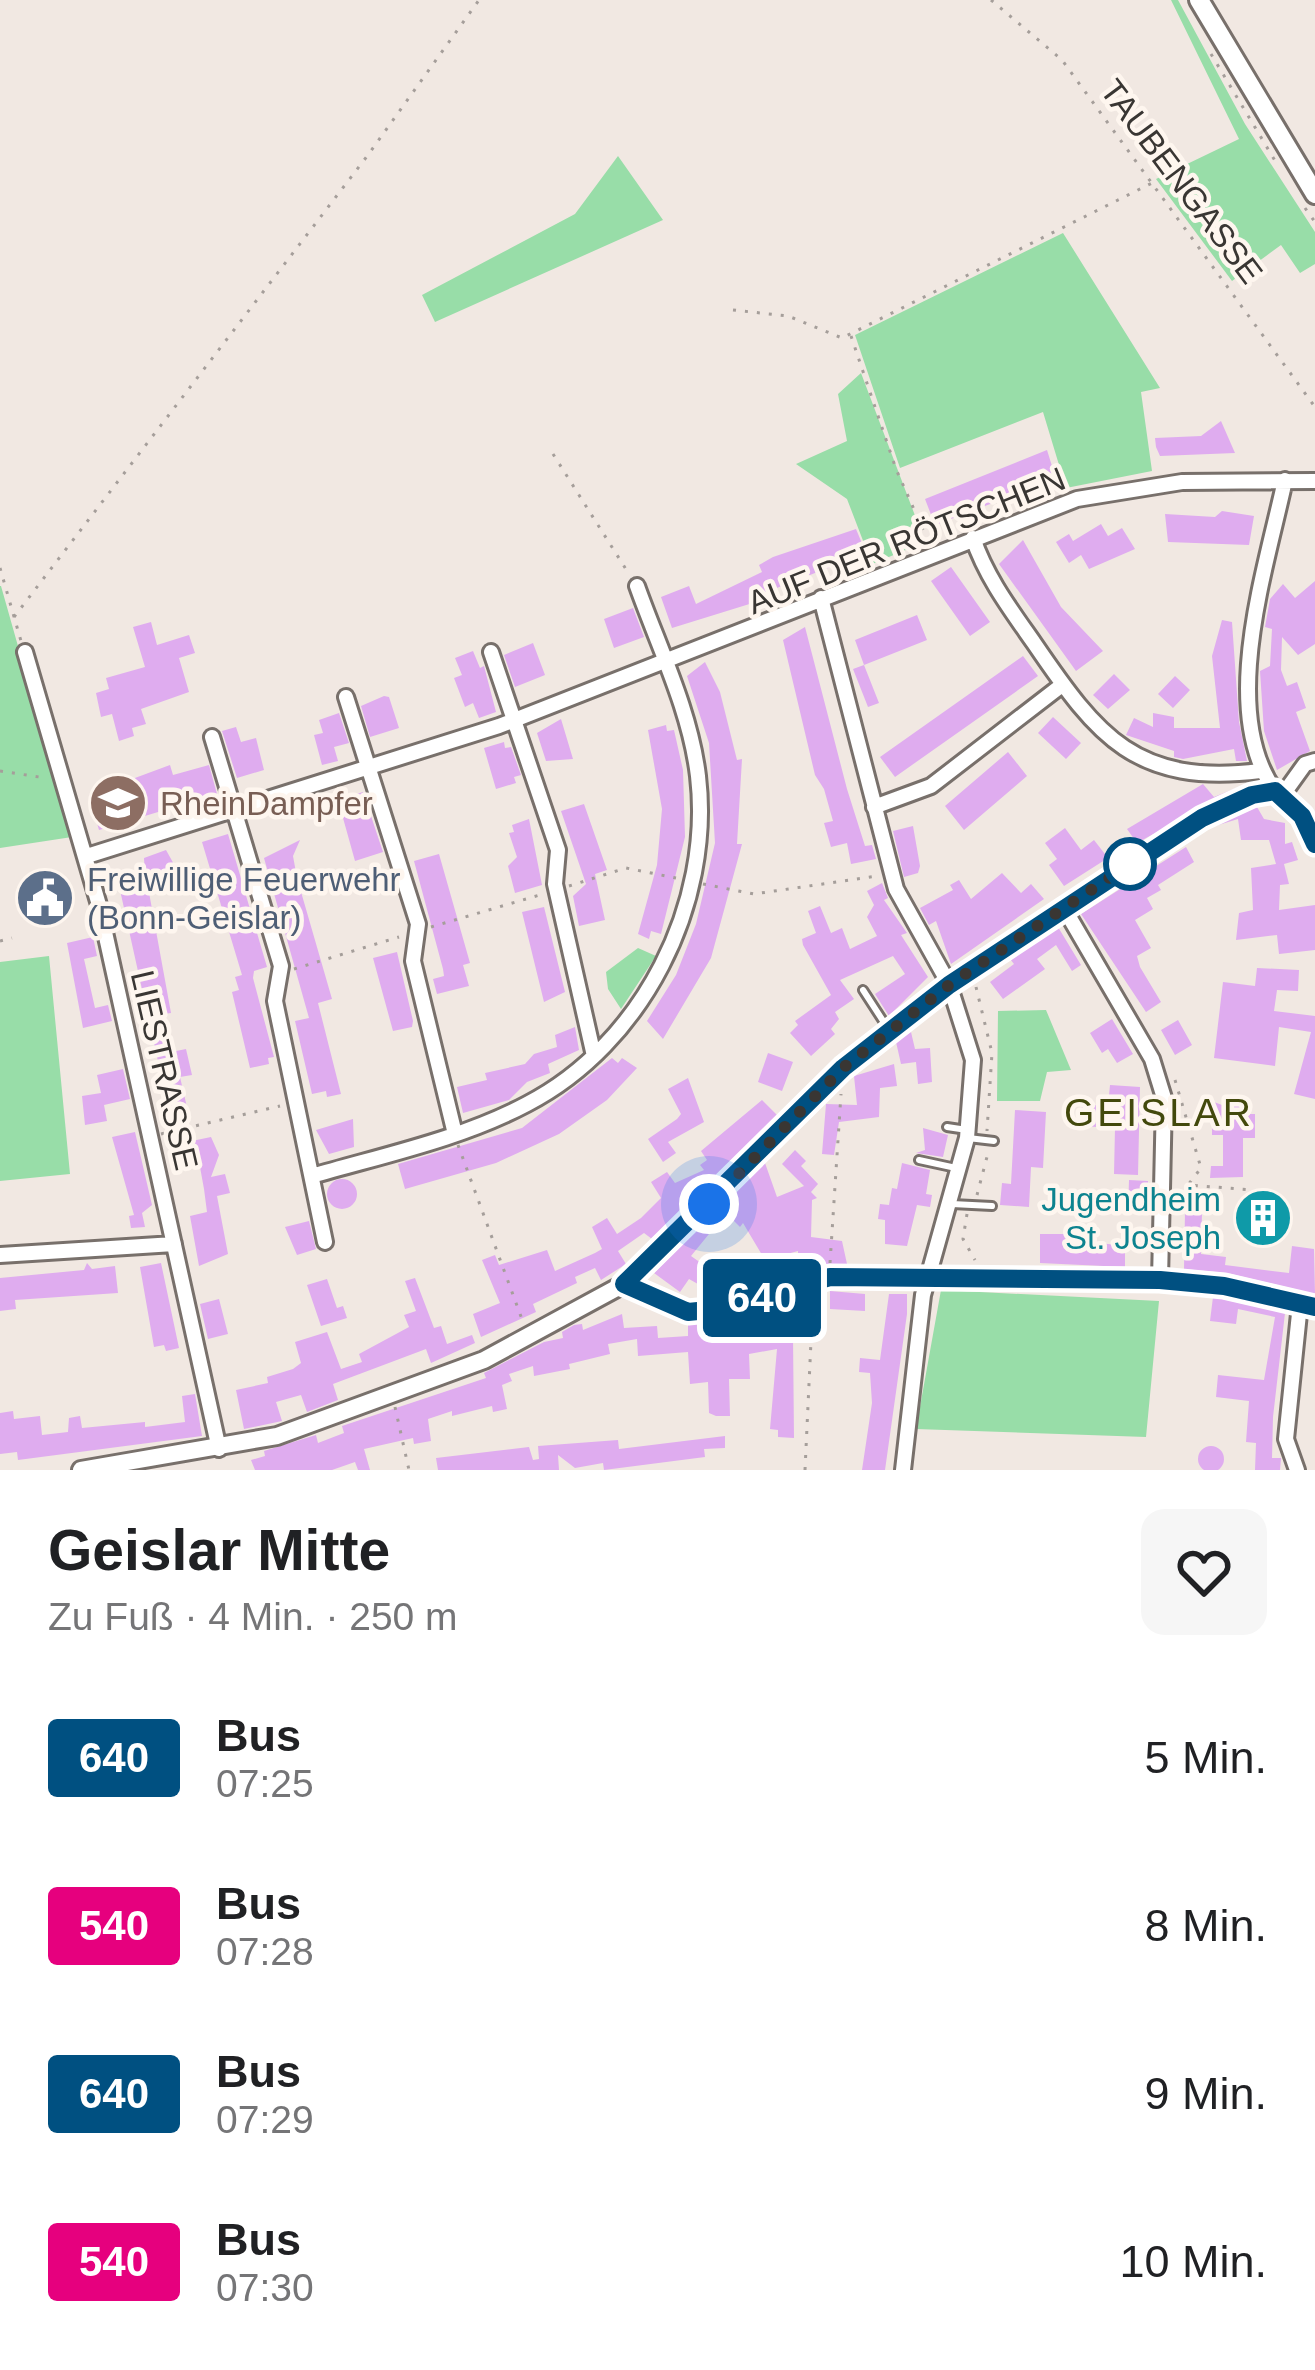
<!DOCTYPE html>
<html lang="de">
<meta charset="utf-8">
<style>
:root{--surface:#fff;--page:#f6f6f6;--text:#202124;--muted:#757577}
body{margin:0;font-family:Arial,sans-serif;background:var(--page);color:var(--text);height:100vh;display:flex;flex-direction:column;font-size:45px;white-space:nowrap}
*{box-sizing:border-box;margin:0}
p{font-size:39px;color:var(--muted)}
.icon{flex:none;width:66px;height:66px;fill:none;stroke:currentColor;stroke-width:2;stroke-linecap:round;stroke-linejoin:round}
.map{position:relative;height:1470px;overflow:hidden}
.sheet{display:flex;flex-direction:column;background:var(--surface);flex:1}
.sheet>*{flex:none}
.badge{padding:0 24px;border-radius:9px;font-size:42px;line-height:78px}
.you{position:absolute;width:60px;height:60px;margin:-30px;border:9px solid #fff;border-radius:50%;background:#1a73e8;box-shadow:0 0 0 18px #1a73e833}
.map>.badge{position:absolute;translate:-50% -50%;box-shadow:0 0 0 6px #fff}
.round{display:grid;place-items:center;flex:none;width:126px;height:126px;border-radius:24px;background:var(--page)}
.headline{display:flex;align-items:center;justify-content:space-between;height:204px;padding:0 48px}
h1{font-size:57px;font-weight:800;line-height:90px}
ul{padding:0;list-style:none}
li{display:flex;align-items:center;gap:36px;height:168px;padding:0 48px}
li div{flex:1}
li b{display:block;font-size:45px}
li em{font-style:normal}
li .badge{min-width:132px;font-weight:700;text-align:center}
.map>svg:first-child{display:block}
.green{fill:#98dda8}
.building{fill:#dfacef}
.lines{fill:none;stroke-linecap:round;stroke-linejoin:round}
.service-casing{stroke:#78706b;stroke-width:12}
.minor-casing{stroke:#78706b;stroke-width:20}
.tertiary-casing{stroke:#78706b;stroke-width:22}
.secondary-casing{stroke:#78706b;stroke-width:24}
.path{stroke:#a59e9a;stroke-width:3;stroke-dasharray:3 9;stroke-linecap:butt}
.service{stroke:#fff;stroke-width:6}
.minor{stroke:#fff;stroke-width:14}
.tertiary{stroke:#fff;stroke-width:16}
.secondary{stroke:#fff;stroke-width:18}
.line-casing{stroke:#fff;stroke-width:27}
.line{stroke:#005081;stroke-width:18}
.walk{stroke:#393633;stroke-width:12;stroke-dasharray:0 21.6}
.stop-dot{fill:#fff;stroke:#005081;stroke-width:6}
.labels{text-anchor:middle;stroke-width:9;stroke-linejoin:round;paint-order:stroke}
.street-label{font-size:33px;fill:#393633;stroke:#fef6ef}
.education-label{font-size:33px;fill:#785e54;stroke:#fef6ef;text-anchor:start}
.service-label{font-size:33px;fill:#4e5e75;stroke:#fef6ef;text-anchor:start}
.culture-label{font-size:33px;fill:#0d838f;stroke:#fef6ef;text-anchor:end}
.quarter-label{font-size:39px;letter-spacing:3px;fill:#43490d;stroke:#fef6ef}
</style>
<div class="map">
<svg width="1315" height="1470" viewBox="0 0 1315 1470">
<rect width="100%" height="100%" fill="#f1e8e2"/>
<path class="green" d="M1171 0H1178L1245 124 1315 232V264L1300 273 1281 245 1232 281 1156 179 1239 139Z
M618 156 663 220 435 322 422 295 575 214Z
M1063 233 1160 388 1141 392 1152 471 1066 488 1043 412 900 468 855 335Z
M861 373 925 542 872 564 847 499 796 464 847 441 838 394Z
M1 586 72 837 0 848V586Z
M638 948 656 956 621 1009 608 989 606 972Z
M49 956 70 1174 0 1181V962Z
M1046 1010 1071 1070 1047 1072 1040 1101H997L998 1011Z
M941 1290 1159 1301 1146 1437 916 1429Z"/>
<path class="building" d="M1221 421 1235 453 1160 456 1156 447 1155 438 1201 436Z
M1047 450 1056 479 935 525 925 499Z
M1222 511 1254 516 1249 545 1168 542 1165 514 1215 517Z
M1101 524 1108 536 1122 528 1135 549 1089 569 1081 555 1069 563 1056 542 1069 534 1073 541Z
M856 529 866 553 764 593 766 599 672 628 661 597 689 586 696 604 762 572 759 565 773 557Z
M1023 540 1061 607 1103 651 1076 671 999 564Z
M951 567 990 622 970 636 931 581Z
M1315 581V644L1298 655 1282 637 1281 670 1287 686 1297 682 1306 708 1296 712 1310 751 1277 770 1264 731 1260 671 1270 666 1272 629 1265 627 1270 599 1283 584 1295 598Z
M633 608 644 637 614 648 604 619Z
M917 615 927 640 864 665 855 640Z
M1222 620 1232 622 1239 722 1247 761H1236L1234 749 1183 759 1174 757V751L1126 735 1134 718 1153 727V713L1174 717V728H1220L1212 656Z
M151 622 157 645 189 635 195 653 179 658 189 692 141 709 146 724 132 728 134 736 119 741 112 714 101 717 96 693 109 689 106 678 145 667 133 627Z
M805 627 847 789 865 846 872 845 876 859 851 864 847 843 831 847 824 823 833 821 824 789 815 775 783 640Z
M533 643 545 675 515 687 504 655Z
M473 651 480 668 484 666 496 712 479 718 473 703 465 707 454 678 462 675 455 658Z
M1023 656 1038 676 895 777 880 757Z
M705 662 720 692 737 760 742 759 737 844H742L711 958 663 1039 647 1021 676 975 696 924 715 843 709 743 687 676Z
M864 665 879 703 868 707 853 669Z
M1114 674 1130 690 1108 709 1093 695Z
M1175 676 1190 690 1173 708 1158 694Z
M384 696 389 697 399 728 370 737 361 706Z
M339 713 349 743 334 747 338 761 322 765 314 735 323 733 319 720Z
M1053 717 1081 743 1066 759 1038 733Z
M561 719 573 759 546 761 537 733Z
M666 725 667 731 674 730 683 770 685 837 661 934 651 931 649 939 638 934 657 865 662 809 648 730Z
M236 727 241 742 256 738 264 770 237 778 222 731Z
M504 742 505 748 511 747 521 775 514 777 516 783 496 789 484 748Z
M1008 752 1027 776 964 830 945 806Z
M170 765 173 775 209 765 217 794 99 830 89 795Z
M1203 784 1214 797 1241 786 1137 843 1127 829Z
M363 792 383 852 355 861 338 800Z
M584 804 607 870 595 874 605 920 579 926 573 896 586 884 561 811Z
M1257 807 1264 819 1285 823V844L1292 842 1298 860 1284 864 1289 884 1280 885 1279 910 1315 905V950L1279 954 1277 935 1236 940 1239 913 1253 910 1251 868 1276 864 1269 840H1241L1238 819 1212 827Z
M529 819 542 885 515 893 508 866 517 857 509 833 514 832 512 825Z
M913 826 920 866 918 873 904 877 893 831Z
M1065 828 1081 850 1094 840 1108 858 1064 886 1049 865 1057 859 1045 843Z
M228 834 267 967 254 971 253 978 274 1057 268 1058 269 1064 250 1068 232 992 239 990 235 977 242 975 202 842Z
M300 840 293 856 297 878 332 999 318 1003 341 1094 327 1097 326 1091 312 1094 295 1021 309 1018 264 858Z
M1186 847 1194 862 1158 885 1161 890 1147 898 1153 909 1135 920 1151 948 1137 956 1140 967 1161 1002 1146 1012 1081 914Z
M166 850 180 875 148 887 171 1013 164 1014 171 1052 186 1049 192 1075 180 1077 189 1116 171 1120 118 881 145 876 144 858Z
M439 854 470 963 463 965 469 986 437 994 433 979 444 976 443 969 414 861Z
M1002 873 1021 893 1031 884 1044 899 951 964 936 921 929 925 920 908 953 890 950 885 959 880 971 899Z
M882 883 888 898 884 900 907 933 901 935 928 977 889 1016 875 994 905 974 893 956 840 980 854 999 835 1012 839 1019 831 1029 835 1034 811 1056 790 1033 798 1025 795 1021 831 995 803 945 802 939 816 933 808 911 820 906 831 933 842 928 850 949 877 936 867 917 874 905 867 891Z
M57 887 62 909 29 916 30 893Z
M544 907 565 992 544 1002 522 912Z
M1058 927 1081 965 1072 971 1056 945 1037 959 1045 969 1003 999 990 982 1014 964 1010 959Z
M93 937 97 956 84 959 95 1008 108 1005 112 1021 83 1028 67 943Z
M397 952 413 1021 412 1027 393 1031 373 958Z
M1257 968 1299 970 1298 991 1277 990 1274 1011 1315 1016V1099L1294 1094 1311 1032 1279 1027 1275 1066 1214 1058 1223 982 1255 986Z
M1112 1019 1133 1054 1117 1063 1108 1049 1102 1053 1090 1033Z
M1178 1020 1192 1045 1175 1055 1161 1030Z
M575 1027 579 1050 548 1064 550 1073 527 1082 509 1100 463 1113 457 1087 487 1080 485 1073 525 1064 534 1054 557 1047 555 1035Z
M911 1032 915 1049 930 1048 932 1082 918 1084 916 1062 901 1064 896 1042Z
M768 1053 793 1062 782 1091 758 1082Z
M612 1058 618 1063 622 1058 637 1068 607 1100 559 1134 496 1163 405 1189 398 1164 522 1128Z
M894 1064 897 1086 880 1088 879 1117 839 1122 834 1155 822 1154 826 1104 857 1105 854 1076Z
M123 1069 130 1099 104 1105 107 1121 85 1125 82 1096 101 1093 97 1075Z
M688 1078 704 1122 668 1142 676 1153 663 1162 648 1139 677 1119 681 1114 668 1089Z
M1110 1085 1140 1087 1138 1175 1114 1174 1115 1128 1081 1126 1082 1104 1108 1106Z
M1206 1099 1222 1105 1236 1099 1242 1114H1255V1138H1243V1177L1210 1178 1211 1166H1223V1135H1212V1116L1198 1115Z
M762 1100 777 1115 652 1239 644 1233 618 1251 626 1264 601 1280 595 1268 575 1277 577 1283 533 1304 536 1312 481 1337 473 1314 500 1303 482 1260 495 1255 499 1265 547 1250 555 1271 595 1253 602 1249 592 1227 607 1218 617 1234 641 1218 661 1198 651 1182 667 1172 675 1183 704 1170 700 1165 707 1160 701 1151Z
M1015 1110 1046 1112 1043 1168 1031 1167 1029 1207 1000 1205 1002 1183 1011 1184Z
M353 1119 354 1147 329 1154 316 1130Z
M923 1128 948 1135 943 1157 916 1153 925 1150Z
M135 1132 152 1205 142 1213 145 1227 131 1228 129 1216 134 1215 112 1137Z
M211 1137 219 1155 211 1177 225 1174 230 1193 217 1196 228 1254 199 1266 190 1216 207 1212 204 1189 200 1167 193 1168 185 1156 187 1142Z
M795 1150 806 1161 801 1166 818 1184 811 1192 817 1198 812 1200 811 1237 842 1241 847 1264 798 1268V1251L765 1260 743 1223 740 1227 721 1208 765 1163 777 1197 804 1186 782 1164Z
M902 1163 930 1170 926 1194 932 1195 930 1207 917 1205 907 1246 885 1244V1220L878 1219 880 1204 889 1205 892 1188 897 1189Z
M327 1194a15 15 0 1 1 30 0a15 15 0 1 1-30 0Z
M1129 1180 1148 1181 1147 1214 1128 1213Z
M1246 1209 1280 1211V1226L1245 1225Z
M1185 1212H1202L1201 1254 1226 1257 1225 1265 1289 1273 1292 1246 1314 1249 1315 1294 1227 1273 1184 1269Z
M309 1221 316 1249 297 1255 285 1227Z
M700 1227 709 1234 691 1256 718 1275 735 1279 734 1272 789 1270 790 1274 732 1291 714 1287 712 1292 689 1279 680 1292 654 1273Z
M1040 1234H1091V1242L1125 1246V1267L1040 1263Z
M87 1263 92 1269 115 1266 118 1293 15 1300 16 1309 0 1311V1278L84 1270Z
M161 1263 179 1348 166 1351 164 1345 154 1347 140 1267Z
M415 1278 434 1328 441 1326 447 1344 472 1335 475 1343 431 1363 426 1349 333 1384 338 1400 307 1412 301 1395 276 1402 282 1421 244 1429 236 1390 268 1383 267 1377 293 1369 301 1363 295 1342 327 1332 341 1369 362 1362 359 1354 409 1327 404 1315 416 1311 405 1281Z
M327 1279 337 1308 343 1306 347 1318 321 1326 307 1285Z
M830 1291 865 1294V1311L830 1309Z
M889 1294H907V1314L885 1470H862L872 1403 870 1373 859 1372 860 1358 880 1360Z
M1213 1297 1285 1313 1273 1417 1272 1458H1281L1280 1470H1255L1256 1443 1246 1442 1249 1401 1216 1397 1218 1375 1264 1380 1275 1317 1238 1309 1236 1324 1210 1321Z
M219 1299 228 1334 208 1339 200 1304Z
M765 1308 805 1310 804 1337 793 1336 794 1438 778 1437V1430L770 1429 777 1349 749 1354 750 1379H729L730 1416H716L709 1413 708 1382 690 1384 688 1352 638 1356 637 1339 608 1344 610 1354 569 1364 570 1369 534 1376 533 1366 509 1374 512 1381 502 1385 507 1409 493 1412 492 1406 452 1416V1411L428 1419 431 1441 414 1444 413 1438 364 1449 370 1470H358L355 1462 332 1470H255L251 1460 265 1456 264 1451 316 1435 318 1443 344 1433 342 1426 486 1378 484 1373 544 1342 563 1338 562 1332 574 1325 582 1324 583 1330 622 1314 624 1328 657 1326 658 1338 688 1336V1325Z
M195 1394 202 1436 18 1460 17 1452 0 1454V1413L13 1411 14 1419 40 1416 42 1435 68 1432 69 1418 80 1416 82 1428 145 1422V1427L185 1422 182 1396Z
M725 1436V1448L704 1449 705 1457 604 1470 603 1463 575 1468 558 1455 559 1470H438L436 1458 529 1447 533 1460 539 1459 538 1446 618 1440 619 1449Z
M1198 1459a13 13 0 1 1 26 0a13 13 0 1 1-26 0Z"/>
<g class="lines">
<defs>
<path id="service" d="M863 990 887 1027
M947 1127 967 1130
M968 1138 994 1141
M919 1160 956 1168
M952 1204 992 1206"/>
<path id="minor" d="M973 538C986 577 1011 610 1034 643 1098 737 1136 786 1260 771
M821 598 896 889 949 984 973 1060 967 1138 923 1295 903 1470
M25 652 99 905 219 1449
M491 652 558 850 555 884 594 1056
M346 697 418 924 413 961 455 1134
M212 737 281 966 275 1001 325 1242
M1275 791C1218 711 1266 569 1285 480
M1282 796 1305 764 1315 761
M874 807 931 786 1062 685
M87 856 499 726 1077 499 1182 482 1315 481
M1064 908 1152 1059 1164 1098 1160 1280
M312 1176C384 1155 461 1139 527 1104 643 1044 713 904 698 776 690 710 659 648 637 586
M0 1255 174 1244
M1297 1470 1286 1439 1300 1304"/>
<path id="tertiary" d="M624 1284 687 1312 717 1309 829 1277 1160 1280 1224 1285 1315 1307
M81 1470 277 1436 484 1360 624 1284 843 1068 949 984 1202 818 1252 795 1275 791 1302 816 1315 844"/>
<path id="secondary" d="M1199 0 1315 194"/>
</defs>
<use href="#service" class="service-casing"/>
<use href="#minor" class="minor-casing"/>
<use href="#tertiary" class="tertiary-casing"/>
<use href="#secondary" class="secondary-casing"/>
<path class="path" d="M991 0 1062 60 1315 407
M1211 54 1277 164
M1305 208 1315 222
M733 310 788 316 842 338 1152 183
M851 336 896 469 928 541
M553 454 629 574
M0 568 21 641
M14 617 368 155 479 0
M0 771 46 778
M703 884 754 894 877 876
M569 886 626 868 676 878
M431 927 543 894
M0 941 12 938
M294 969 399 937
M976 987 992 1053 987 1131
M1175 1080 1201 1168 1188 1185 1253 1190
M161 1134 280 1106
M458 1145 523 1322
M977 1195 988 1153
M1177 1210 1187 1186
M967 1214 963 1239 975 1260
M830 1263 841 1094
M395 1407 409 1470
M805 1470 813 1298"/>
<use href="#service" class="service"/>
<use href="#minor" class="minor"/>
<use href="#tertiary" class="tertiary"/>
<use href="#secondary" class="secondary"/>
</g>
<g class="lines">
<defs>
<path id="line" d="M1315 844 1302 816 1275 791 1252 795 1202 818 949 985 843 1068 624 1284 688 1312 718 1309 830 1277 1160 1280 1224 1286 1315 1307"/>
</defs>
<use href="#line" class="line-casing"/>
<use href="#line" class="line"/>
<path class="walk" d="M709 1204 843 1068 949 985 1130 864"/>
</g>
<defs>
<symbol id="school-disc" viewBox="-11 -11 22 22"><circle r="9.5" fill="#8d6e63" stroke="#fef6ef"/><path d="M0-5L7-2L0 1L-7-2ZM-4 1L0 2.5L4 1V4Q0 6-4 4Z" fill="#fff"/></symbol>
<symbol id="civic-disc" viewBox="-11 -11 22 22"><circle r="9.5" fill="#5c6f8a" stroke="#fef6ef"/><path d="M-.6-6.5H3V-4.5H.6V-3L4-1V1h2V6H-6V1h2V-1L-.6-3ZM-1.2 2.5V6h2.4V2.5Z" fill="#fff"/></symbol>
<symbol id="building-disc" viewBox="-11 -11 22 22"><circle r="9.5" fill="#0f9aa8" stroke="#fef6ef"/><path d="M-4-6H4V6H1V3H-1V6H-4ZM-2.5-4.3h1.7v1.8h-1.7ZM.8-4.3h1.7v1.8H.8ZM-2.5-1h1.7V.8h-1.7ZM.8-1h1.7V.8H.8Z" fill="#fff"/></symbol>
</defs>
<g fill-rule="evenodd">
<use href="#school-disc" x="85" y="770" width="66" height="66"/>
<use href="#civic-disc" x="12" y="865" width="66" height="66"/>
<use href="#building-disc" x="1230" y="1185" width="66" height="66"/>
</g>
<circle class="stop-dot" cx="1130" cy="864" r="24"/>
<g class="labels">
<g class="street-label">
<text transform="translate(1182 181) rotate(53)" y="12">TAUBENGASSE</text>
<text transform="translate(906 540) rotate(-22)" y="12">AUF DER RÖTSCHEN</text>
<text transform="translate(165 1070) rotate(77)" y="12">LIESTRASSE</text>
</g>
<g class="education-label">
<text x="160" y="815">RheinDampfer</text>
</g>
<g class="service-label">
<text x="87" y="891">Freiwillige Feuerwehr<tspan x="87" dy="38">(Bonn-Geislar)</tspan></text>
</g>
<g class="culture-label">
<text x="1221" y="1211">Jugendheim<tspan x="1221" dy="38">St. Joseph</tspan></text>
</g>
<g class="quarter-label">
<text x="1159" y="1126">GEISLAR</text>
</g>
</g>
</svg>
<div class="you" style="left:709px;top:1204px"></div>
<b class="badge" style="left:762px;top:1298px;background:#005081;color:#fff">640</b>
</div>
<section class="sheet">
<div class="headline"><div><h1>Geislar Mitte</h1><p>Zu Fuß · 4 Min. · 250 m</p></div><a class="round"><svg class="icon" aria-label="heart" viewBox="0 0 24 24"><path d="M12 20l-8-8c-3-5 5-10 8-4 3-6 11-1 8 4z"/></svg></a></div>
<ul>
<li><span class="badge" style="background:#005081;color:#fff">640</span><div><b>Bus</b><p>07:25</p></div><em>5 Min.</em></li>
<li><span class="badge" style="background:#e6007e;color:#fff">540</span><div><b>Bus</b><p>07:28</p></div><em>8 Min.</em></li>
<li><span class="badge" style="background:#005081;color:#fff">640</span><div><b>Bus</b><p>07:29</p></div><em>9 Min.</em></li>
<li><span class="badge" style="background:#e6007e;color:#fff">540</span><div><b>Bus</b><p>07:30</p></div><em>10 Min.</em></li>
</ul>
</section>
